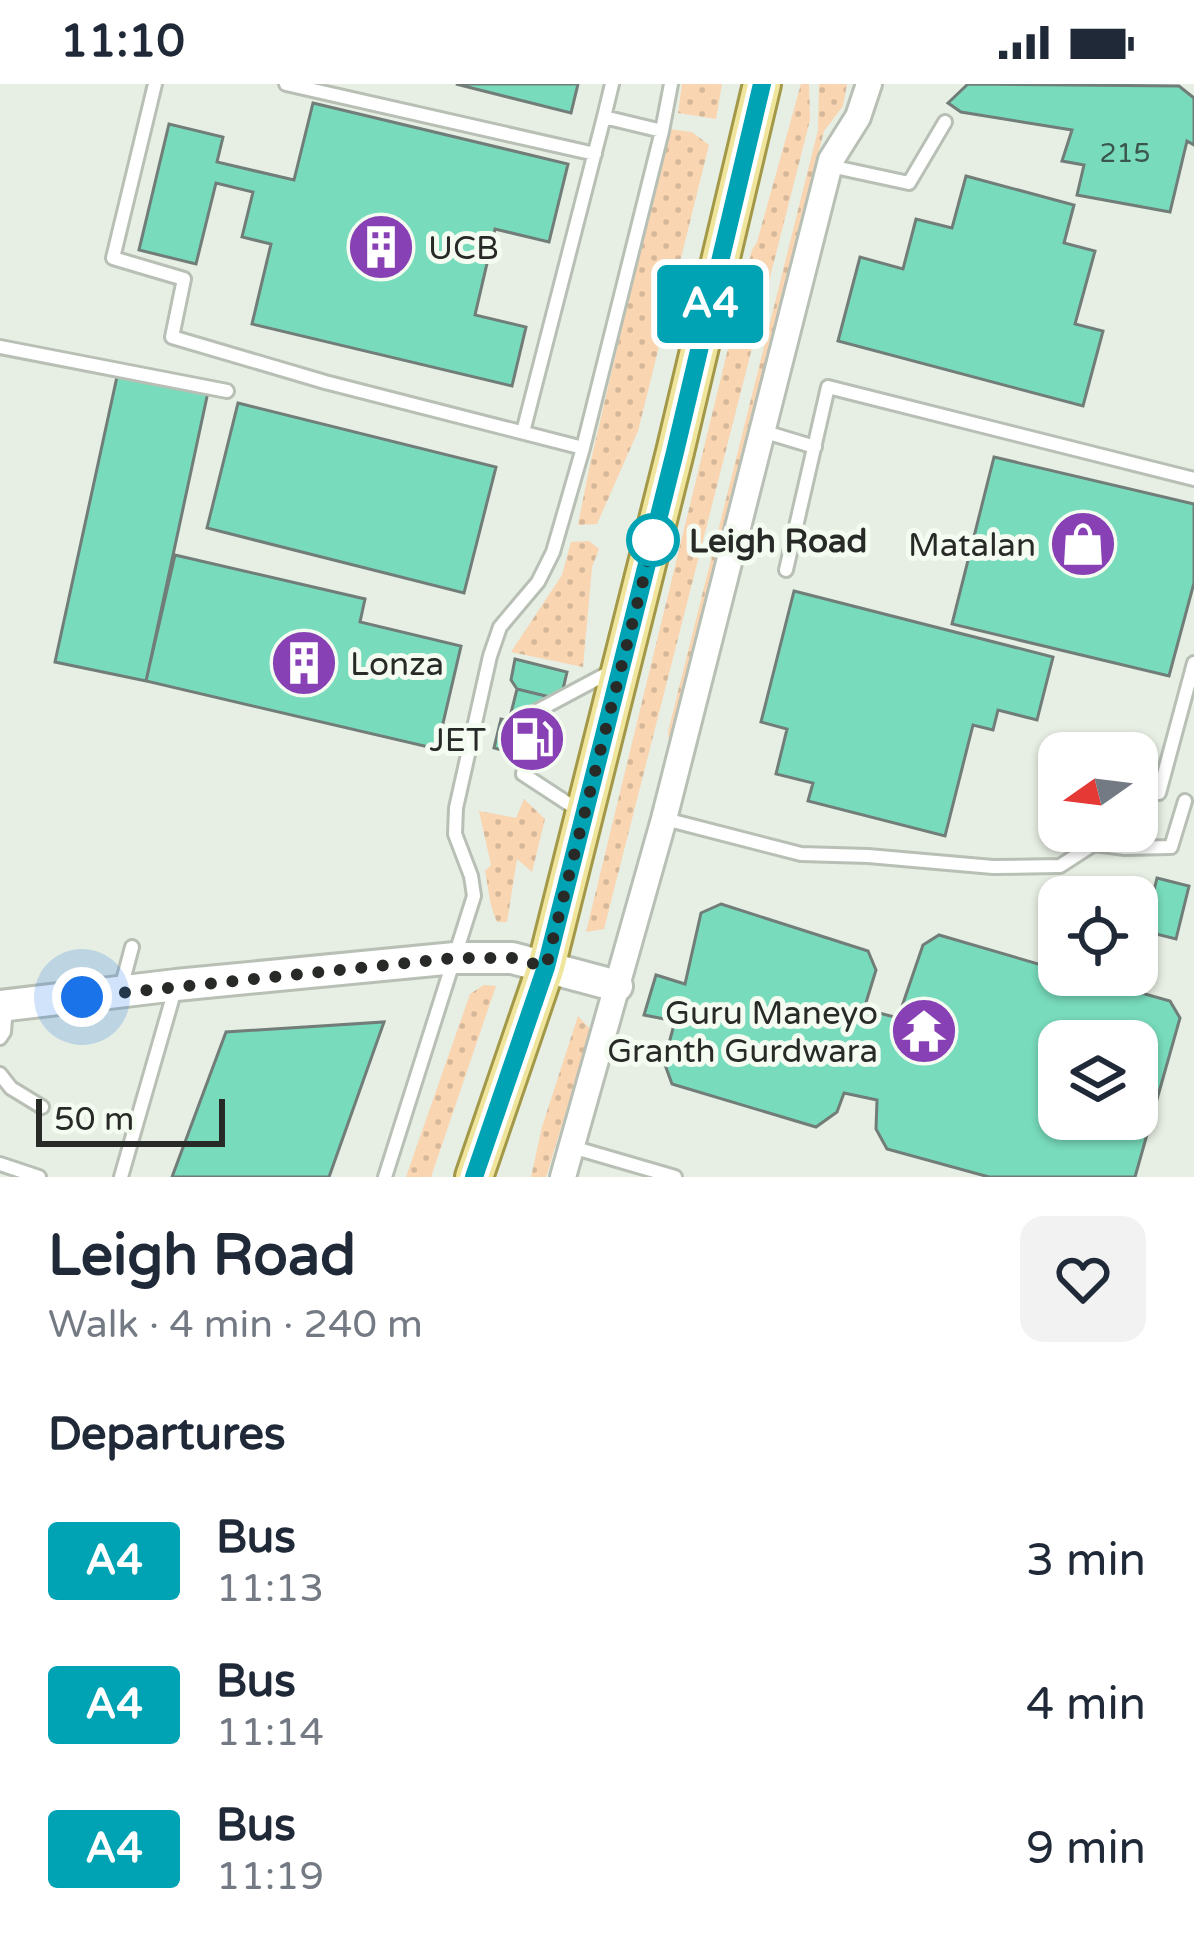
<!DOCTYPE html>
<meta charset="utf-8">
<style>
:root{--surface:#fff;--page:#f2f2f3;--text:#1f2937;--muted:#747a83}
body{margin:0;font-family:"Varela Round",sans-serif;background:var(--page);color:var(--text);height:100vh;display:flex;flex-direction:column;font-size:45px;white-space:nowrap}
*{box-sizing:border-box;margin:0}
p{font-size:39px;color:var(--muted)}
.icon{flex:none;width:66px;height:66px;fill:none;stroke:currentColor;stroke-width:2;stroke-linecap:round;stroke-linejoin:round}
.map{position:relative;height:1093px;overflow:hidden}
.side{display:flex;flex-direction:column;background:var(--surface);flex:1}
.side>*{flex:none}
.badge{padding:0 24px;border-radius:9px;font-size:42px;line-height:78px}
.needle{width:78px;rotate:256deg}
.controls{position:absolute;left:1038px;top:648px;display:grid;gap:24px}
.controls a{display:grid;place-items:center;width:120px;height:120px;border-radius:24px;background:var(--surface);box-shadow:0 3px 9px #0004;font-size:60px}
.scale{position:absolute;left:36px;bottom:30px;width:189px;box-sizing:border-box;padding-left:12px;border:6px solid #272a26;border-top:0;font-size:33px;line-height:42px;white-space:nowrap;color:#272a26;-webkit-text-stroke:9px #f4fbf1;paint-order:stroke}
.you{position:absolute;width:60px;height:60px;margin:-30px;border:9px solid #fff;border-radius:50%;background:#1a73e8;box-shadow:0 0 0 18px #1a73e833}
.map>.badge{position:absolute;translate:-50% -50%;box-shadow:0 0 0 6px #fff}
h2{padding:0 48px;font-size:45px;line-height:108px}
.round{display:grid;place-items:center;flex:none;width:126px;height:126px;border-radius:24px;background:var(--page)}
.overview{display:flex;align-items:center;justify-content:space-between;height:204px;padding:0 48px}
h1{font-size:57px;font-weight:700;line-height:90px}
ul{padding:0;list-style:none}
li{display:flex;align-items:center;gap:36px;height:144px;padding:0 48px}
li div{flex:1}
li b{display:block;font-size:45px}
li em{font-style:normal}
li .badge{min-width:132px;font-weight:700;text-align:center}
.status{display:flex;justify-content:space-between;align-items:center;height:84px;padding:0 60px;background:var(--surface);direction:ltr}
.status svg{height:33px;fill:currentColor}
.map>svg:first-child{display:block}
.grass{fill:url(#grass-dots)}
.building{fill:#78dcbc;stroke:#717d78;stroke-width:3;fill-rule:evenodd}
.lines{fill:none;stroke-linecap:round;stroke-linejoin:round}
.service-casing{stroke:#b8bfb5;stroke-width:18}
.minor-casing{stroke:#b8bfb5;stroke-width:30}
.tertiary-casing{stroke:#b8bfb5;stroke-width:36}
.primary-casing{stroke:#a39848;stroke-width:42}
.service{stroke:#fff;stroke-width:12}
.minor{stroke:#fff;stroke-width:24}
.tertiary{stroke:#fff;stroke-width:30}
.primary{stroke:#f0e59c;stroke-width:36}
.line-casing{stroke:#fff;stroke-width:27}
.line{stroke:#00a3b4;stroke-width:18}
.walk{stroke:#272a26;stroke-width:12;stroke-dasharray:0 21.6}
.stop-dot{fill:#fff;stroke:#00a3b4;stroke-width:6}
.labels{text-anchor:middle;stroke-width:10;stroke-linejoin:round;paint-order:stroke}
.number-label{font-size:27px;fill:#3b564c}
.poi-label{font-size:33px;fill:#272a26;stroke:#f4fbf1;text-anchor:end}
.stop-label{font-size:33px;font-weight:bold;fill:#272a26;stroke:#f4fbf1;text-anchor:start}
</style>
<div class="status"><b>11:10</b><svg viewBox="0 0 49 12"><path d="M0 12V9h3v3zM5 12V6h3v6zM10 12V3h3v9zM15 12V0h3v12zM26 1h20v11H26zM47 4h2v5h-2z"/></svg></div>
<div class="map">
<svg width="1194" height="1093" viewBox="0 0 1194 1093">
<defs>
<pattern id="grass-dots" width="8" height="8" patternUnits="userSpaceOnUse" patternTransform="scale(3)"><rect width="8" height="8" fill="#f9d5b2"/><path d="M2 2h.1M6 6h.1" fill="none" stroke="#d5b799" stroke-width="1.8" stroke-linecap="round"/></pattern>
</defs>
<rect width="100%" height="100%" fill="#e7eee3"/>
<path class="grass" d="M682 0H722L716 35 678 29Z
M801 0H809L810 36 604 845 586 848 752 166 757 158Z
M819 0H847L843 22 824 47 670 665 668 648 818 46Z
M668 45 692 48 709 61 638 347 597 440 578 441 589 385Z
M589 457 599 465 592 483 583 583 511 568 562 491 571 458Z
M524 715 545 735 532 788 517 775 507 838H497C489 821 489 806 485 787L491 781 479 727 516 734Z
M484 901 496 902 431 1093H406L470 910Z
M578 932 591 946 546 1093H531L542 1043Z"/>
<path class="building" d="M456 0H578L571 29Z
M968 0 1179 2 1194 14V61L1187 57 1170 128 1077 111 1084 81 1062 77 1072 46 961 28 948 19Z
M313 19 568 80 549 158 495 145 475 231 526 243 512 302 252 240 271 160 242 153 253 108 216 99 196 180 139 166 169 40 223 53 217 78 294 96Z
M966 92 1074 121 1064 159 1095 167 1075 240 1103 247 1083 322 838 257 860 173 903 185 916 135 952 144Z
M118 288 208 308 146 597 55 578Z
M238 319 496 383 464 509 207 444Z
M994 373 1194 420V499L1169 592 952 540Z
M175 471 365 515 360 538 461 562 437 665 146 597Z
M794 507 1053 573 1037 636 998 626 993 646 973 641 945 752 808 717 813 699 776 690 787 645 761 638Z
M515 575 567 588 563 605 554 614 517 605 511 596Z
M517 605 554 614 547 642 555 644 546 678 494 664 501 635 509 637Z
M1157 794 1189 802 1176 855 1144 847Z
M721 820 868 867 876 886 864 925 898 934 923 861 939 851 1059 886V891H1078L1170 917 1180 934 1135 1093H989L887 1065 876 1045 877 1016 844 1009 837 1028 816 1043 672 1000 664 978 675 937 644 931 656 891 685 900 701 829ZM1059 957H1137V1035H1059Z
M384 938 329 1093H172L226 948Z"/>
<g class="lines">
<defs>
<path id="service" d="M155 0 113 174 184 195 172 253 325 298 583 364
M286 0 595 70
M604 33 612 0
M830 82 909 99 945 38
M0 263 227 307
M762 347 815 363
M523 348 604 33 662 47
M786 486 828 303 1194 395
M1159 709 1194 579
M578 726 523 690 537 627 610 588
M665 735 801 770 868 772 993 783 1060 782 1094 760 1125 764 1171 763 1185 717
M120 908 132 863
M0 954 4 948 6 923
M0 990 11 1004 42 1023
M572 1063 675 1093
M0 1080 39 1093
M121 1093 176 902
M385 1093 474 812 471 792 455 750 456 724 490 572 500 543 538 498 553 468 583 364 662 47 671 0"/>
<path id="minor" d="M563 1093 664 735 831 76 858 33 869 0"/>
<path id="tertiary" d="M0 922 176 901 455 874H512L617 902"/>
<path id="primary" d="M474 1093 546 883 675 368 762 0"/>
</defs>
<use href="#service" class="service-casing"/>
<use href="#minor" class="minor-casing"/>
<use href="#tertiary" class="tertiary-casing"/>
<use href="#primary" class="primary-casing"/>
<use href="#service" class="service"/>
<use href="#minor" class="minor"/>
<use href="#tertiary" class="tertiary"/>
<use href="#primary" class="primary"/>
</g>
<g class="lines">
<defs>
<path id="line" d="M474 1093 546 883 675 368 762 0"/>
</defs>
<use href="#line" class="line-casing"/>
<use href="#line" class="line"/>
<path class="walk" d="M82 913 455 874H512L546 883 654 453 653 456"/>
</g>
<defs>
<symbol id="building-disc" viewBox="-11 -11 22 22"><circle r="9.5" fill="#8841b4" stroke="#f4fbf1"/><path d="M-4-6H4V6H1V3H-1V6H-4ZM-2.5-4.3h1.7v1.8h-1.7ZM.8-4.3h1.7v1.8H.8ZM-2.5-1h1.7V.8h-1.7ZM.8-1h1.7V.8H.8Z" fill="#fff"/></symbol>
<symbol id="shop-disc" viewBox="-11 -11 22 22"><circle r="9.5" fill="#8841b4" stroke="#f4fbf1"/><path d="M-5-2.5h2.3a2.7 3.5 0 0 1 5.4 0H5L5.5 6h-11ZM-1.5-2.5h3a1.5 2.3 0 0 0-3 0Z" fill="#fff"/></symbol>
<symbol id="fuel-disc" viewBox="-11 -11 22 22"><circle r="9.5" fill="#8841b4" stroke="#f4fbf1"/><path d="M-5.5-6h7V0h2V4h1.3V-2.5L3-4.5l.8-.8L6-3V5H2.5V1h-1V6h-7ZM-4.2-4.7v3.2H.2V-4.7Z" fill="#fff"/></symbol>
<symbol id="temple-disc" viewBox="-11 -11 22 22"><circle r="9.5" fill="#8841b4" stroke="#f4fbf1"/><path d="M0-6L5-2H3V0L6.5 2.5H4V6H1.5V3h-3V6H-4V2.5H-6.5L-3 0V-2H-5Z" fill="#fff"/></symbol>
</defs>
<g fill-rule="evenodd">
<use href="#building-disc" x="343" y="125" width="76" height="76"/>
<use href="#shop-disc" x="1045" y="422" width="76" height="76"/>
<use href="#building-disc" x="266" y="541" width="76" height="76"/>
<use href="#fuel-disc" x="494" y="617" width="76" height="76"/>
<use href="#temple-disc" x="886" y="909" width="76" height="76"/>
</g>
<circle class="stop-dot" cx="653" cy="456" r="24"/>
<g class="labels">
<g class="number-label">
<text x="1125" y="78">215</text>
</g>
<g class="poi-label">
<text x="428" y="175" text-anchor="start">UCB</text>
<text x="1036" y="472">Matalan</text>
<text x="350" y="591" text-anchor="start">Lonza</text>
<text x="486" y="667">JET</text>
<text x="878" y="940">Guru Maneyo<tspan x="878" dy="38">Granth Gurdwara</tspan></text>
</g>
<g class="stop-label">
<text x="689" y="468">Leigh Road</text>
</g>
</g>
</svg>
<div class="controls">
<a><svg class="needle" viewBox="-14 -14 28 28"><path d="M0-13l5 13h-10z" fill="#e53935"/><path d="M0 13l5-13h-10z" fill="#747a83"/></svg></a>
<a><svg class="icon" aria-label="locate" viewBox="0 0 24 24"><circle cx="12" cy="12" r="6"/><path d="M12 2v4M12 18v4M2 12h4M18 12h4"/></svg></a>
<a><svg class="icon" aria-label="layers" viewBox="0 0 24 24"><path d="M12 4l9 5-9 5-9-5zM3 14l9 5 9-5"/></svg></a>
</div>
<div class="scale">50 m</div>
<div class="you" style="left:82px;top:913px"></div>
<b class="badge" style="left:710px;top:220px;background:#00a3b4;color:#fff">A4</b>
</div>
<section class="side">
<div class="overview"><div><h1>Leigh Road</h1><p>Walk · 4 min · 240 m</p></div><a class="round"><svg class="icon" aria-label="heart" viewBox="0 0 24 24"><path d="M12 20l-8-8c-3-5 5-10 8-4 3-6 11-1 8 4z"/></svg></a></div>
<h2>Departures</h2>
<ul>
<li><span class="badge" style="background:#00a3b4;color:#fff">A4</span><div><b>Bus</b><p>11:13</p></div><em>3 min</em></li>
<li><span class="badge" style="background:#00a3b4;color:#fff">A4</span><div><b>Bus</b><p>11:14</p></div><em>4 min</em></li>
<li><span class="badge" style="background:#00a3b4;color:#fff">A4</span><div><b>Bus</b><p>11:19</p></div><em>9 min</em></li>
</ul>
</section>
